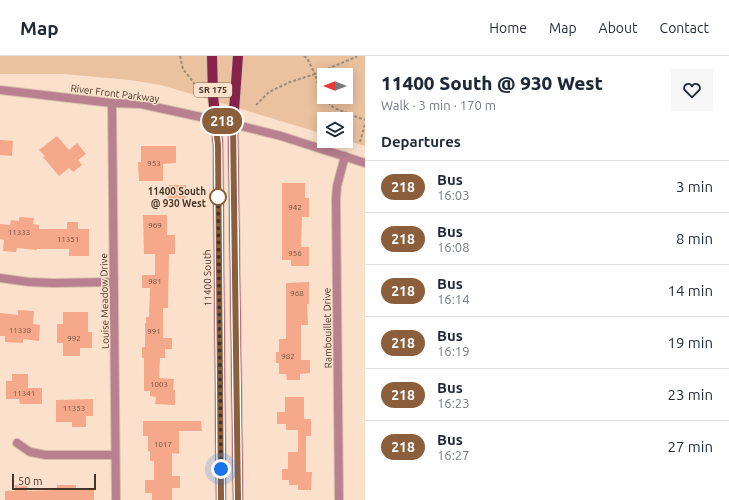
<!DOCTYPE html>
<meta charset="utf-8">
<style>
:root{--surface:#fff;--page:#f6f6f7;--text:#1f2937;--muted:#747a83;--line:#e0e1e3}
body{margin:0;font-family:Ubuntu,sans-serif;background:var(--page);color:var(--text);height:100vh;display:flex;flex-direction:column;font-size:15px;white-space:nowrap}
*{box-sizing:border-box;margin:0}
p{font-size:13px;color:var(--muted)}
.icon{flex:none;width:22px;height:22px;fill:none;stroke:currentColor;stroke-width:2;stroke-linecap:round;stroke-linejoin:round}
.map{position:relative;flex:1;overflow:hidden}
.details{display:flex;flex-direction:column;background:var(--surface);width:364px}
.details>*{flex:none}
.badge{padding:0 8px;border-radius:13px;font-size:14px;line-height:26px}
.needle{width:26px;rotate:270deg}
.fabs{position:absolute;left:317px;top:12px;display:grid;gap:8px}
.fabs a{display:grid;place-items:center;width:36px;height:36px;border-radius:0px;background:var(--surface);box-shadow:0 2px 10px #0003;font-size:20px}
.scale{position:absolute;left:12px;bottom:10px;width:84px;box-sizing:border-box;padding-left:4px;border:2px solid #463527;border-top:0;font-size:11px;line-height:14px;white-space:nowrap;color:#463527;-webkit-text-stroke:3px #fbe1cc;paint-order:stroke}
.you{position:absolute;width:20px;height:20px;margin:-10px;border:3px solid #fff;border-radius:50%;background:#1a73e8;box-shadow:0 0 0 6px #1a73e833}
.map>.badge{position:absolute;translate:-50% -50%;box-shadow:0 0 0 2px #fff}
h2{padding:0 16px;font-size:15px;line-height:36px}
.round{display:grid;place-items:center;flex:none;width:42px;height:42px;border-radius:0px;background:var(--page)}
.headline{display:flex;align-items:center;justify-content:space-between;height:68px;padding:0 16px}
h1{font-size:19px;font-weight:800;line-height:30px}
ul{padding:0;list-style:none}
li{display:flex;align-items:center;gap:12px;height:52px;padding:0 16px;border-top:1px solid var(--line)}
li div{flex:1}
li b{display:block;font-size:15px}
li em{font-style:normal}
li .badge{min-width:44px;font-weight:700;text-align:center}
header{display:flex;align-items:center;gap:24px;box-sizing:border-box;height:56px;padding:0 20px;background:var(--surface);border-bottom:1px solid var(--line)}
header strong{font-size:19px}
nav{display:flex;gap:22px;margin-inline-start:auto;font-size:14px}
main{display:flex;flex:1;min-height:0}
.map>svg:first-child{display:block}
.green{fill:#ebc29f;fill-rule:evenodd}
.building{fill:#f6a88a}
.lines{fill:none;stroke-linecap:round;stroke-linejoin:round}
.minor-casing{stroke:#d7bfab;stroke-width:10}
.tertiary-casing{stroke:#d7bfab;stroke-width:10}
.primary-casing{stroke:#d7bfab;stroke-width:12}
.path{stroke:#a08b79;stroke-width:2;stroke-dasharray:3 2;stroke-linecap:butt}
.minor{stroke:#b98090;stroke-width:8}
.tertiary{stroke:#b98090;stroke-width:8}
.primary{stroke:#87234a;stroke-width:10}
.line-casing{stroke:#fff;stroke-width:9}
.line{stroke:#8b5e3c;stroke-width:6}
.walk{stroke:#463527;stroke-width:4;stroke-dasharray:0 7.2}
.stop-dot{fill:#fff;stroke:#8b5e3c;stroke-width:2}
.labels{text-anchor:middle;stroke-width:3;stroke-linejoin:round;paint-order:stroke}
.number-label{font-size:8px;fill:#725240}
.shield{fill:#fbe1cc;stroke:#7c6958;stroke-width:1}
.shield-label{font-size:9px;font-weight:bold;fill:#463527}
.street-label{font-size:10px;fill:#463527;stroke:#fbe1cc}
.stop-label{font-size:10px;font-weight:bold;fill:#463527;stroke:#fbe1cc;text-anchor:end}
</style>
<header>
<strong>Map</strong>
<nav><a>Home</a><a>Map</a><a>About</a><a>Contact</a></nav>
</header>
<main>
<div class="map">
<svg width="365" height="444" viewBox="0 0 365 444">
<rect width="100%" height="100%" fill="#fbe1cc"/>
<path class="green" d="M0 0H365V90L346 84V63H324V78L161 29 130 24 63 18H0ZM324 19H346V41H324Z"/>
<path class="building" d="M57 80 69 94 77 87 86 98 78 104 82 109 73 116 69 112 59 120 43 101 45 100 39 94Z
M0 84 13 85 12 100 0 99Z
M141 90H176V107L163 108V125H139L138 106H141Z
M282 127H305V142H309V161H302L301 191H309V210H291V204H282Z
M169 129H186V143H168Z
M143 159H167V179H175V198H169L168 252H163V282H172V293H165V302H160L159 322 174 323 173 334H175V349L155 348 156 341 150 340V335H144V302H142V291H145V267H146V261H149L150 232H142V219H155V198H144Z
M19 161 34 162 33 168 39 169V173H67V166H78V173H89V200H69V193H37V194L17 192 16 196 3 195 4 184 0 183V168L10 169 11 164 19 165Z
M309 226V248H307L308 269H301V304H310V317L300 318V324H287L286 318H279V307H276V296H279V283H286V227Z
M18 254 34 255 33 268 40 269 39 285 23 283V287L5 286V280H0V257L18 259Z
M63 256H88V276H92V292H80V300H63V287H57V268H63Z
M12 318H28V332H42V348H20L19 343H6V325H12Z
M285 341H304V363H311V380H306V416H312L311 434H298V429H289V424H282V413H288V396H298V374H286V368H277V356H285Z
M93 343V360H86V371H72V366H56V344Z
M143 365H201L202 375H179V398L172 397V420H180V432H172V444H152V437H145V424H154V405H150V395H148V380H143Z
M15 429H27V435L57 434V429H76V433H94V444H5V435H15Z"/>
<g class="lines">
<defs>
<path id="minor" d="M112 47 116 444
M233 68 281 80 365 107
M0 222 29 226 53 227 114 226
M17 387 30 396 46 399H115
M339 444 336 143 337 130 345 100"/>
<path id="tertiary" d="M0 34 112 47 141 48 233 68"/>
<path id="primary" d="M212 0 213 40 218 89 221 444
M238 0 233 68 238 444"/>
</defs>
<use href="#minor" class="minor-casing"/>
<use href="#tertiary" class="tertiary-casing"/>
<use href="#primary" class="primary-casing"/>
<path class="path" d="M180 0 183 13 194 27V31
M304 0 307 2 315 18 356 1 357 0
M256 49 269 36 290 26 315 18 322 41 334 52 365 64
M360 86 365 68"/>
<use href="#minor" class="minor"/>
<use href="#tertiary" class="tertiary"/>
<use href="#primary" class="primary"/>
</g>
<g class="lines">
<defs>
<path id="line" d="M221 444 218 89 215 64 233 68 238 444"/>
</defs>
<use href="#line" class="line-casing"/>
<use href="#line" class="line"/>
<path class="walk" d="M218 141V135L221 413"/>
</g>
<circle class="stop-dot" cx="218" cy="141" r="8"/>
<g class="labels">
<g class="number-label">
<text x="154" y="110">953</text>
<text x="295" y="154">942</text>
<text x="155" y="172">969</text>
<text x="19" y="179">11333</text>
<text x="68" y="186">11351</text>
<text x="295" y="200">956</text>
<text x="155" y="228">981</text>
<text x="297" y="240">968</text>
<text x="20" y="277">11338</text>
<text x="154" y="278">991</text>
<text x="74" y="285">992</text>
<text x="288" y="303">982</text>
<text x="159" y="331">1003</text>
<text x="24" y="340">11341</text>
<text x="74" y="355">11353</text>
<text x="163" y="391">1017</text>
</g>
<rect class="shield" x="194" y="27" width="38" height="14" rx="3"/>
<g class="shield-label">
<text x="213" y="37">SR 175</text>
</g>
<g class="street-label">
<text transform="translate(115 37) rotate(7)" y="4">River Front Parkway</text>
<text transform="translate(207 222) rotate(-91)" y="4">11400 South</text>
<text transform="translate(104 245) rotate(-91)" y="4">Louise Meadow Drive</text>
<text transform="translate(327 272) rotate(-91)" y="4">Rambouillet Drive</text>
</g>
<g class="stop-label">
<text x="206" y="139">11400 South<tspan x="206" dy="12">@ 930 West</tspan></text>
</g>
</g>
</svg>
<div class="fabs">
<a><svg class="needle" viewBox="-14 -14 28 28"><path d="M0-13l5 13h-10z" fill="#e53935"/><path d="M0 13l5-13h-10z" fill="#747a83"/></svg></a>
<a><svg class="icon" aria-label="layers" viewBox="0 0 24 24"><path d="M12 4l9 5-9 5-9-5zM3 14l9 5 9-5"/></svg></a>
</div>
<div class="scale">50 m</div>
<div class="you" style="left:221px;top:413px"></div>
<b class="badge" style="left:222px;top:65px;background:#8b5e3c;color:#fff">218</b>
</div>
<section class="details">
<div class="headline"><div><h1>11400 South @ 930 West</h1><p>Walk · 3 min · 170 m</p></div><a class="round"><svg class="icon" aria-label="heart" viewBox="0 0 24 24"><path d="M12 20l-8-8c-3-5 5-10 8-4 3-6 11-1 8 4z"/></svg></a></div>
<h2>Departures</h2>
<ul>
<li><span class="badge" style="background:#8b5e3c;color:#fff">218</span><div><b>Bus</b><p>16:03</p></div><em>3 min</em></li>
<li><span class="badge" style="background:#8b5e3c;color:#fff">218</span><div><b>Bus</b><p>16:08</p></div><em>8 min</em></li>
<li><span class="badge" style="background:#8b5e3c;color:#fff">218</span><div><b>Bus</b><p>16:14</p></div><em>14 min</em></li>
<li><span class="badge" style="background:#8b5e3c;color:#fff">218</span><div><b>Bus</b><p>16:19</p></div><em>19 min</em></li>
<li><span class="badge" style="background:#8b5e3c;color:#fff">218</span><div><b>Bus</b><p>16:23</p></div><em>23 min</em></li>
<li><span class="badge" style="background:#8b5e3c;color:#fff">218</span><div><b>Bus</b><p>16:27</p></div><em>27 min</em></li>
</ul>
</section>
</main>
